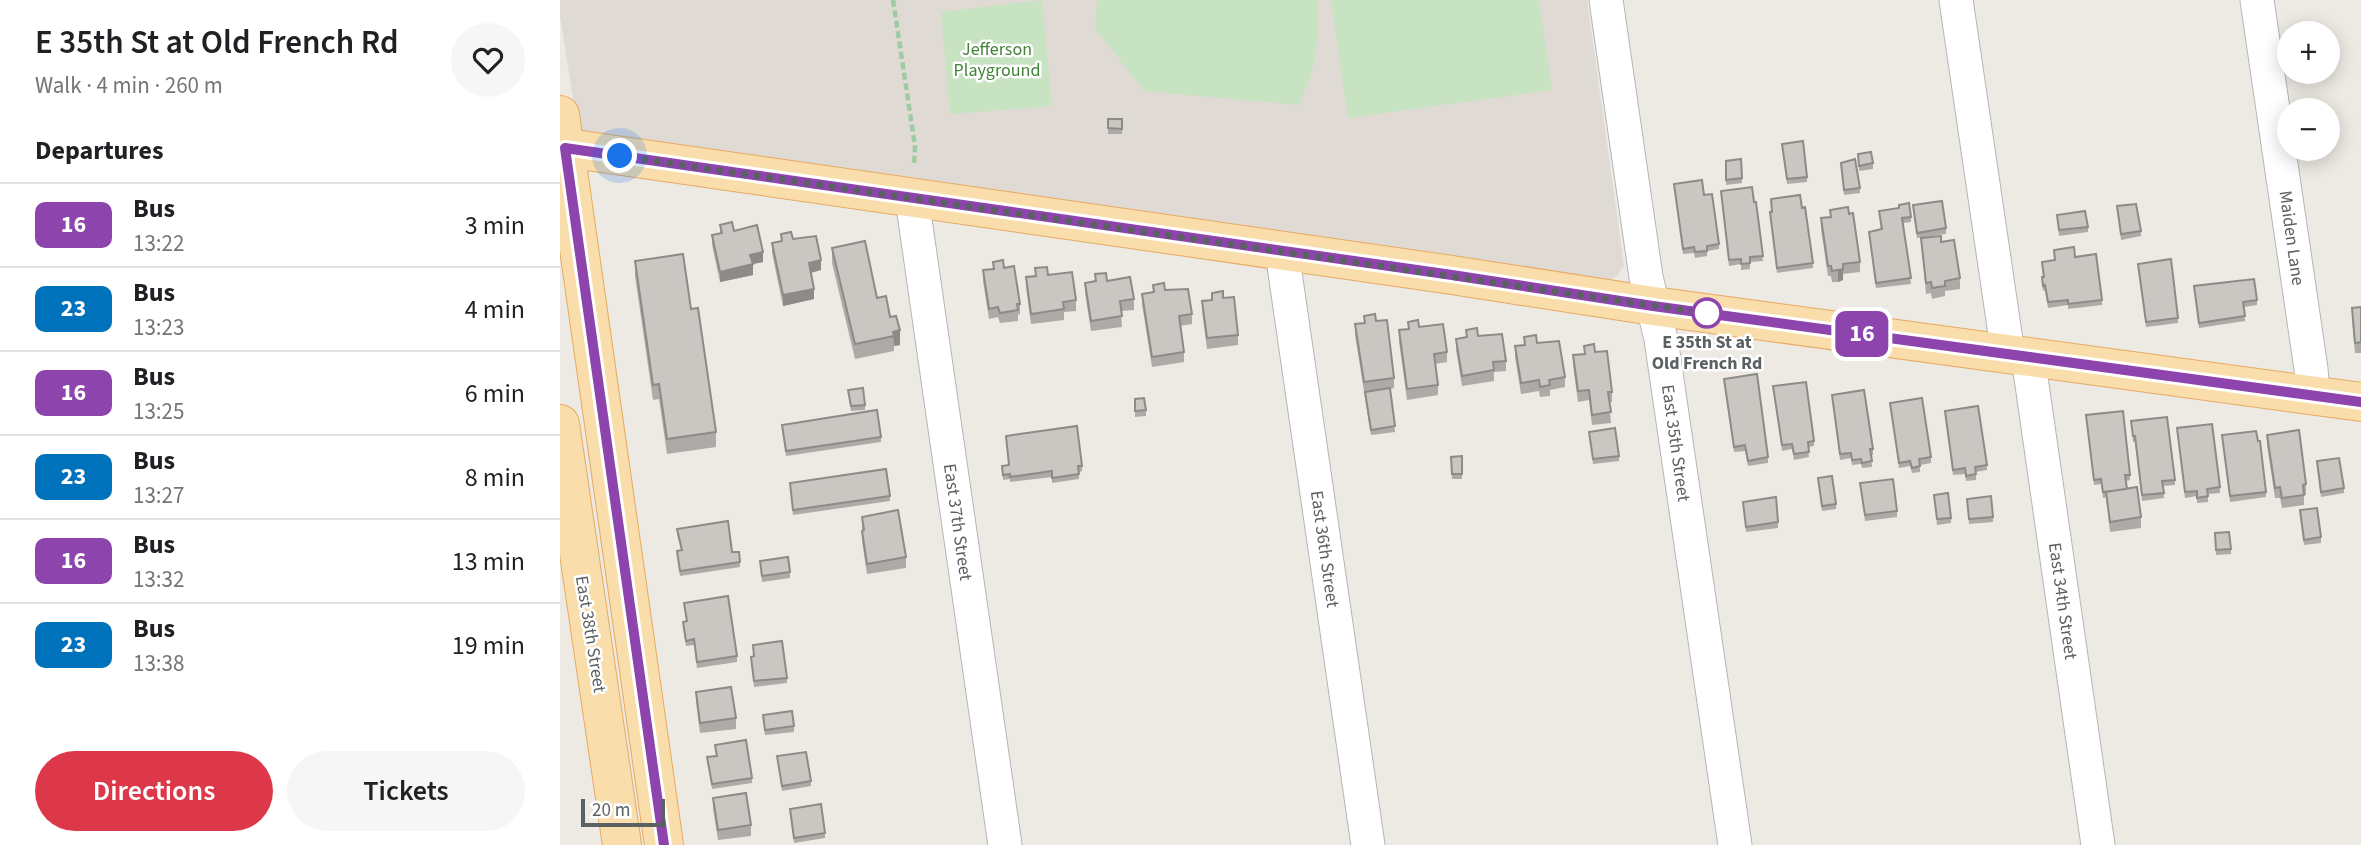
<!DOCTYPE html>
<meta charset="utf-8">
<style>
:root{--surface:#fff;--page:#f6f6f6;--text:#202124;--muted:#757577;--line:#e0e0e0;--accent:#dd384a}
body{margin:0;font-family:"Source Sans 3",sans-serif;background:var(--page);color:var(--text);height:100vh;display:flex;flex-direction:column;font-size:26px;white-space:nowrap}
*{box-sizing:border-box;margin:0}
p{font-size:23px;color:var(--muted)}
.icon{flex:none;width:38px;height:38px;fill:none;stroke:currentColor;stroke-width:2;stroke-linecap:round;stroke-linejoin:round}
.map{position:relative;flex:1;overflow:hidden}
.drawer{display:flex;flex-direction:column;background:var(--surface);width:560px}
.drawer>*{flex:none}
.badge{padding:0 14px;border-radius:10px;font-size:24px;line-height:46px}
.buttons{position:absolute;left:1717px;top:21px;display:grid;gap:14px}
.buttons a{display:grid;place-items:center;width:63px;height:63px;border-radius:50%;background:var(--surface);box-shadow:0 4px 18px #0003;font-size:35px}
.scale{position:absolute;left:21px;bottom:18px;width:84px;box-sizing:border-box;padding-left:7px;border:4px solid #5b6062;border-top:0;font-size:19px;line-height:24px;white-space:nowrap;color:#5b6062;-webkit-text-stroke:5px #fff;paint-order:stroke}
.you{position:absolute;width:35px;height:35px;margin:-18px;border:5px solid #fff;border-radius:50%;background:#1a73e8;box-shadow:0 0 0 10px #1a73e833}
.map>.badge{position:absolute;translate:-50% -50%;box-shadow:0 0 0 4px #fff}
h2{padding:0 35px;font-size:26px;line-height:63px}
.round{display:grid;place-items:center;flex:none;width:74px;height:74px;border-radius:37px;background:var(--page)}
.head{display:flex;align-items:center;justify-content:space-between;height:119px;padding:0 35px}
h1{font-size:33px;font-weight:600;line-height:52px}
.primary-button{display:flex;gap:14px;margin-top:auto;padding:14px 35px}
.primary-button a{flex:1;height:80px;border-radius:42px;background:var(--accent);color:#fff;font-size:28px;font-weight:600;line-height:80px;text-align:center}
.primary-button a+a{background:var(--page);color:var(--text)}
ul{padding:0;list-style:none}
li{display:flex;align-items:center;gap:21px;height:84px;padding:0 35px;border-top:2px solid var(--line)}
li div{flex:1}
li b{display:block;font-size:26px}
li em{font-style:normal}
li .badge{min-width:77px;font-weight:700;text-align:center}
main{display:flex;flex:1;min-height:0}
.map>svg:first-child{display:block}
.education{fill:#dfdad4}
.green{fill:#c7e3c1}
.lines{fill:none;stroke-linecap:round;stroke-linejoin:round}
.minor-casing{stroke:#b3b6b9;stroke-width:35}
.major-casing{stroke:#e7a961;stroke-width:40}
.path{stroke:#9fcba2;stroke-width:4.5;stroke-dasharray:7 3.5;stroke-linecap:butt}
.minor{stroke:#fff;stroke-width:33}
.major{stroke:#f9deab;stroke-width:38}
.wall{fill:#aeaaa7}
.shaded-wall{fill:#8d8b88}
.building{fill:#cac6c2;stroke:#8d8b88;stroke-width:2}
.line-casing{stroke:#fff;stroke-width:16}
.line{stroke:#8e44ad;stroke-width:10}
.walk{stroke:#5b6062;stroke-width:7;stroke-dasharray:0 12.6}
.stop-dot{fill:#fff;stroke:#8e44ad;stroke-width:3.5}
.labels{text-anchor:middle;stroke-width:5;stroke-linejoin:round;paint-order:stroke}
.park-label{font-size:18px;fill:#44823b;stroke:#fff}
.street-label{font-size:18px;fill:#5b6062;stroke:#fff}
.stop-label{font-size:18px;font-weight:bold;fill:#5b6062;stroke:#fff}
</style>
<main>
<section class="drawer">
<div class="head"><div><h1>E 35th St at Old French Rd</h1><p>Walk · 4 min · 260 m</p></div><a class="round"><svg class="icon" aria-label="heart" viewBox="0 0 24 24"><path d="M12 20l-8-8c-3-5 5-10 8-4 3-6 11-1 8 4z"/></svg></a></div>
<h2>Departures</h2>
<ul>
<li><span class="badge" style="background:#8e44ad;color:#fff">16</span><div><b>Bus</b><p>13:22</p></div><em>3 min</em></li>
<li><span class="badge" style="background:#0072bc;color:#fff">23</span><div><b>Bus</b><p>13:23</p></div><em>4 min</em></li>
<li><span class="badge" style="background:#8e44ad;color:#fff">16</span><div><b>Bus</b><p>13:25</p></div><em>6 min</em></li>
<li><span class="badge" style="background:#0072bc;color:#fff">23</span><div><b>Bus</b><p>13:27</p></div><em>8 min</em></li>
<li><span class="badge" style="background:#8e44ad;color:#fff">16</span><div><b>Bus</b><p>13:32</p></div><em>13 min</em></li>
<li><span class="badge" style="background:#0072bc;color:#fff">23</span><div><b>Bus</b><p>13:38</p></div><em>19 min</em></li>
</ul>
<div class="primary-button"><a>Directions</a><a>Tickets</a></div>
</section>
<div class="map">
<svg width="1801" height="845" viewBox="0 0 1801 845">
<rect width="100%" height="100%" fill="#ede9e3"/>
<path class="education" d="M0 0H1027L1064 266 1058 275 1049 281 22 135 18 130 8 67 0 16Z"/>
<path class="green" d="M482 0 492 106 390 114 381 12Z
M537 0H757C759 42 757 66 739 105L584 91 535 28Z
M771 0H979L992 90 788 118Z"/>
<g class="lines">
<defs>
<path id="minor" d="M1046 0 1086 277 1101 339 1175 845
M1396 0 1448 354
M1697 0 1751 369 1753 394
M352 199 445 845
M722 252 808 845
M1468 357 1538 845"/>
<path id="major" d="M0 115 104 845
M0 147 892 275 1093 306 1801 402
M0 424 62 845"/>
</defs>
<use href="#minor" class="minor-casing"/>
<use href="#major" class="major-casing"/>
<path class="path" d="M333 0 355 146 354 166"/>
<use href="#minor" class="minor"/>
<use href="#major" class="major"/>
</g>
<path class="wall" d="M548 119H562V134H548Z
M1222 144 1247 177V182L1227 184Z
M1298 154 1313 163V169L1299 171Z
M1181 159 1182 183 1166 185V161Z
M1281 163 1300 188V193L1284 195Z
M1114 184 1144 195 1159 244V249L1147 251V256L1135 258 1134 253 1123 254Z
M1161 191 1194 202 1203 261 1190 262V269L1181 270V264L1169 266Z
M1211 199 1242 208 1253 263V268L1217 273 1210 217V212H1212Z
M1353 205 1386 228V234L1357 238Z
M1557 206 1581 231V236L1561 240Z
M1270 210 1300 262V272L1283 274V280L1278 282H1272L1271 276H1268L1261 229V218L1270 217Z
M1319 211 1351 217V222L1343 223 1351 284 1316 288 1309 232 1321 230Z
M1497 215 1528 227V232L1499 236Z
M160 225 174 231 203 262 193 264V275L160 282 152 245V235L160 233Z
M221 234 233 239 261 270 251 273 254 299 223 306 212 253V243L221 241Z
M1361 238 1381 242 1400 278V289L1385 291V296L1372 299 1371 293 1366 294Z
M272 248 317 298 330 317 340 345 334 346V351L295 359 272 263Z
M1494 250 1515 257 1542 300V305L1508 309V305L1488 308 1485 290 1483 291 1482 282V277H1484L1482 262 1494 260Z
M75 261 131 309 156 432V447L107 454 99 399 93 400 75 276Z
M433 262 444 268 460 304V314L458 315V321L440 323 438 317 429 319 423 281V270L433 269Z
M1578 264 1618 318V323L1586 327Z
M475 268 488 275 516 300V311L504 312V320L471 324 466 287V277L475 276Z
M535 274 547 281 574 299V310L561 311 562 327 531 331 525 293V283L535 281Z
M593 285 605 290 632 314V324L620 326 624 352V362L592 367 582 304V294L593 293Z
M1634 286 1697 300V305L1684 307 1685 321 1639 328Z
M652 293 678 335V345L647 349 642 311V301L652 300Z
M1801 307V353H1795L1792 318V308Z
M804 316 816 321 834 378V388L830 389 835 432 811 435 795 335V324L804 323Z
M848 322 859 327 887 352V362L875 364 878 385V395L847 400 839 341V330L848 329Z
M906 330 918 336 946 361V371L934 372V381L902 386 896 350V339L906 337Z
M964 337 977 343 1005 377V387L990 390V396L980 397 979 391 961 394 955 357V346L964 345Z
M1024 346 1035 352 1052 392V402H1049L1051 423 1032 425 1029 400 1018 402 1013 365V355L1024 354Z
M1164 379 1208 457V463L1188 466 1185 451 1174 452Z
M1213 386 1254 441V446L1248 447 1249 457 1234 460 1232 449 1222 451Z
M288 390 305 405V410L291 411Z
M1272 395 1313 449V455H1311L1312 467 1302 468 1301 464 1292 465 1291 458 1280 460Z
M575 399 586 410V416L575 417Z
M1330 403 1371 457V463L1360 465V472L1352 473 1350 466 1339 468Z
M1385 411 1427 465V470L1416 472V480L1406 481 1405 474 1393 475Z
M1526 415 1570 475V480L1566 481 1567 489 1581 517V528L1550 532 1546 497 1543 498 1541 484 1534 485Z
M1571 421 1615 480V485L1603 486 1604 498 1582 501 1575 442H1573Z
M222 425 321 437V442L226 456Z
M1617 428 1660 487V493L1648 494V502L1637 503V496L1625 498Z
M1029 432 1059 456V461L1033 464Z
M1662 435 1706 492V497L1670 502Z
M1707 435 1746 484V495H1744V505L1722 508 1720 498H1715L1707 445Z
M446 436 522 466V471L519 472V479L492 483V477L450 482V479L443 480 442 466 449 465Z
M902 456V479H892L891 457Z
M1757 461 1784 488V493L1761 497Z
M1258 478 1276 504V509L1262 511Z
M230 483 330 496V501L233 515Z
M1300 483 1337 511V517L1305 521Z
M1374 495 1391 518V523L1377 525Z
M1407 499 1433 517V522L1409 524Z
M1183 502 1218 522V528L1186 532Z
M1740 510 1761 537V543L1744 545Z
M302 517 346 557V568L307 574 302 541Z
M117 529 180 562V567L120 576 117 551 121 550 117 534Z
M1655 533 1671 549V554L1656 555Z
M200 561 230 572V578L202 582Z
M124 603 177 656V662L137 668 134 645 126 646 123 627V622L126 621Z
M193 645 227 678V683L194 687 191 662V657H193Z
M136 692 176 718V729L140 733 136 702Z
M203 715 234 726V732L205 735Z
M155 745 192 778V783L152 789 147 757 156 756Z
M217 756 251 781V786L222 791Z
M153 798 191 825V836L158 840 153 808Z
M230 809 265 833V838L234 843Z"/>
<path class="shaded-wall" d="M203 252V262L193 264V275L160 282V272L190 255Z
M261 260V270L249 273V263Z
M1283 269V280L1278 282V271Z
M254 289V299L223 306V295Z
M340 330V345L334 346 333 332Z"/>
<path class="building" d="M548 119H562V129L548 128Z
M1243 141 1247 177 1227 179 1222 144Z
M1311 152 1313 163 1299 166 1298 154Z
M1181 159 1182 178 1166 180V161Z
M1295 159 1300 188 1284 190 1281 163Z
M1142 180 1144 195 1152 194 1159 244 1147 246V251L1135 252 1134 247 1123 249 1114 184Z
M1192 187 1194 202H1196L1203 256 1190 257V263L1181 264V259L1169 260 1161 191Z
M1240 195 1242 208 1245 207 1253 263 1217 268 1210 212H1212L1211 199Z
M1382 201 1386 228 1357 233 1353 205Z
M1349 203 1351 217 1342 218 1351 278 1316 283 1309 232 1322 229 1319 211 1339 208V205Z
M1576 204 1581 231 1561 234 1557 206Z
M1288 207 1289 214 1293 213 1300 262 1283 264V269L1272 271 1271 266H1268L1261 218 1271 217 1270 210Z
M1525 211 1528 227 1499 230 1497 215Z
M172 222 174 231 197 225 203 252 190 255 193 264 160 272 152 235 162 233 160 225Z
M231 232 233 239 256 236 261 260 249 263 254 289 223 295 212 243 222 241 221 234Z
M1381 236V242L1394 240 1400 278 1385 281V286L1372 288 1371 282 1366 283 1361 238Z
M305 241 317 298 326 296 330 317 336 316 340 330 333 332 334 336 295 344 272 248Z
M1514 247 1515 257 1536 254 1542 300 1508 304V300L1488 302 1485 285 1483 286 1482 277H1484L1482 262 1495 260 1494 250Z
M123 254 131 309 138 308 156 432 107 439 99 384 93 385 75 261Z
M1611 259 1618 318 1586 322 1578 264Z
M443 260 444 268 454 266 460 304H457L458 310 440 313 438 307 429 309 423 270 434 269 433 262Z
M487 267 488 275 512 272 516 300 503 302 504 309 471 314 466 277 476 276 475 268Z
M546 273 547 281 570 277 574 299 560 301 562 316 531 321 525 283 536 281 535 274Z
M1694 279 1697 300 1683 302 1685 316 1639 323 1634 286Z
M604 283 605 290 628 289 632 314 619 316 624 352 592 357 582 294 594 292 593 285Z
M663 291V298L674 297 678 335 647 338 642 301 652 300V293Z
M1801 307V342L1795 343 1792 308Z
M815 314 816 321 827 320 834 378 804 382 795 324 805 323 804 316Z
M858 320 859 327 883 324 887 352 874 354 878 385 847 389 839 330 849 329 848 322Z
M917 328 918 336 942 334 946 361 933 362 934 370 902 376 896 339 907 337 906 330Z
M976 335 977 343 999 341 1005 377 989 380 990 385 980 387 979 380 961 383 955 346 965 345 964 337Z
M1034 344 1035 352 1047 351 1052 392H1048L1051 412 1032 415 1029 390 1018 391 1013 355 1025 354 1024 346Z
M1197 374 1208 457 1188 461 1185 445 1174 447 1164 379Z
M1246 382 1254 441 1248 442 1249 452 1234 454 1232 444 1222 445 1213 386Z
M303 388 305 405 291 406 288 390Z
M830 388 835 426 811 430 805 392Z
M1304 390 1313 449H1310L1312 461 1302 463 1301 459 1292 460 1291 453 1280 454 1272 395Z
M584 398 586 410 575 411V399Z
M1362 398 1371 457 1359 459 1360 466 1352 468 1350 461 1339 463 1330 403Z
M1418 406 1427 465 1415 467 1416 474 1406 476 1405 468 1393 470 1385 411Z
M317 410 321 437 226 451 222 425Z
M1563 411 1570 475H1565L1567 489 1543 492 1541 479 1534 480 1526 415Z
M1607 417 1615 480 1602 481 1604 493 1582 495 1575 436H1573L1571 421Z
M1652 424 1660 487 1647 489 1648 496 1637 498V491L1625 492 1617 428Z
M517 426 522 466H518L519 474 492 478V471L450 477V474L443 475 442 466 449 465 446 436Z
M1055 428 1059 456 1033 459 1029 432Z
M1739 430 1746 484 1743 485 1744 495 1722 498 1720 487 1715 488 1707 435Z
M1696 431 1698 441H1700L1706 492 1670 496 1662 435Z
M902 456V474H892L891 457Z
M1779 458 1784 488 1761 492 1757 461Z
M326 469 330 496 233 510 230 483Z
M1272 476 1276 504 1262 506 1258 478Z
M1333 479 1337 511 1305 515 1300 483Z
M1577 487 1581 517 1550 522 1546 492Z
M1388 493 1391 518 1377 519 1374 495Z
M1431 496 1433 517 1409 519 1407 499Z
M1216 497 1218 522 1186 527 1183 502Z
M1757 508 1761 537 1744 540 1740 510Z
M338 510 346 557 307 564 302 531 304 530 302 517Z
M168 521 172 552H179L180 562 120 571 117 551 122 550 117 529Z
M1669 532 1671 549 1656 550 1655 533Z
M228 557 230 572 202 576 200 561Z
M168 596 177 656 137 662 134 639 126 641 123 622 127 621 124 603Z
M222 641 227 678 194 681 191 657 194 656 193 645Z
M171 687 176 718 140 723 136 692Z
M232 711 234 726 205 730 203 715Z
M186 740 192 778 152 784 147 757 157 756 155 745Z
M246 752 251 781 222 786 217 756Z
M186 793 191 825 158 830 153 798Z
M261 804 265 833 234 838 230 809Z"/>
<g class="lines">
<defs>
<path id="line" d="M104 845 5 148 892 275 1093 306 1801 402"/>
</defs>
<use href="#line" class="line-casing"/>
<use href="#line" class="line"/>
<path class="walk" d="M60 156 1152 314 1147 313"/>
</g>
<circle class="stop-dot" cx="1147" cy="313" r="14"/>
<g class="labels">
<g class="park-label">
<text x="437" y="55">Jefferson<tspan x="437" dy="21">Playground</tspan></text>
</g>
<g class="street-label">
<text transform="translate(1732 238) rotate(82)" y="6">Maiden Lane</text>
<text transform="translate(1116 443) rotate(82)" y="6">East 35th Street</text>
<text transform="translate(398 522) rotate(82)" y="6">East 37th Street</text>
<text transform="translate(765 549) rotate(82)" y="6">East 36th Street</text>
<text transform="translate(1503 601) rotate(82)" y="6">East 34th Street</text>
<text transform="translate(31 634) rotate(81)" y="6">East 38th Street</text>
</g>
<g class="stop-label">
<text x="1147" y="348">E 35th St at<tspan x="1147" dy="21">Old French Rd</tspan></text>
</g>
</g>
</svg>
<div class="buttons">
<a>+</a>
<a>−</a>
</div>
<div class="scale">20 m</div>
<div class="you" style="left:60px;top:156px"></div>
<b class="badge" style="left:1302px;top:334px;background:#8e44ad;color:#fff">16</b>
</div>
</main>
